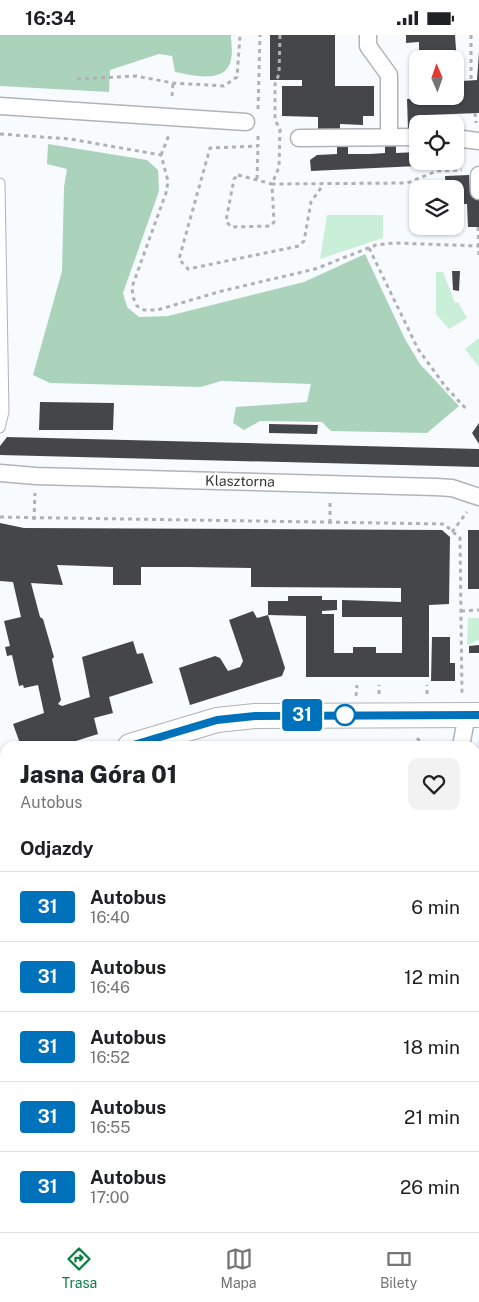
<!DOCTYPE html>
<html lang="pl">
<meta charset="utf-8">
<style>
:root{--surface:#fff;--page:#f2f2f2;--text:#202124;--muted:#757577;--line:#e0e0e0;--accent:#0b8043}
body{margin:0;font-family:"Public Sans",sans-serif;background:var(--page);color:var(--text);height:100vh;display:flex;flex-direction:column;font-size:19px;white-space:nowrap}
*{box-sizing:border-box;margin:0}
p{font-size:16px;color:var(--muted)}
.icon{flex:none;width:28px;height:28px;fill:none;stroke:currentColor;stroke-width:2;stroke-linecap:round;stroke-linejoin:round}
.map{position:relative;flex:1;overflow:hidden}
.side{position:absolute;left:0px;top:706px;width:480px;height:491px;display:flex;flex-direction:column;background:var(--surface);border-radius:15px 15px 0 0;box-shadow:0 1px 4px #0004}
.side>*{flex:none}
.badge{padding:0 10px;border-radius:4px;font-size:18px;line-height:32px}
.needle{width:32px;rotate:358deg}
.tools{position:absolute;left:409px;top:15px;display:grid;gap:10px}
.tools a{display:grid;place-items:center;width:55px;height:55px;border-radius:10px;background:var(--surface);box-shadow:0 1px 4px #0004;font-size:25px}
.map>.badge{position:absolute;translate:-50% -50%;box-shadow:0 0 0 2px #fff}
h2{padding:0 20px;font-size:19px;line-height:45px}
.round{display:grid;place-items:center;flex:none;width:52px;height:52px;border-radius:10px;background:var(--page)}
.summary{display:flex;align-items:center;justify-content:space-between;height:85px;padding:0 20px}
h1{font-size:24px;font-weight:800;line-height:38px}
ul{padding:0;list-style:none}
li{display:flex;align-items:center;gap:15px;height:70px;padding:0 20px;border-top:1px solid var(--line)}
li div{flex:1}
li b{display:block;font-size:19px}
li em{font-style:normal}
li .badge{min-width:55px;font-weight:700;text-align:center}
.status{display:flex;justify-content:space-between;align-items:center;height:35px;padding:0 25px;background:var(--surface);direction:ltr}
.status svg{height:14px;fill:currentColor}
.menu{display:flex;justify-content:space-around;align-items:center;height:70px;border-top:1px solid var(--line);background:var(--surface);font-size:14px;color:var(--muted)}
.menu a{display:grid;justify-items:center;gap:2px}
.menu .current{color:var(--accent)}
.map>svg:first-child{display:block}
.built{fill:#eaf0f9}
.green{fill:#c9efd8}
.forest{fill:#abd3bc}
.building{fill:#44464a}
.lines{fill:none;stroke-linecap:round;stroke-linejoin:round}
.lane-casing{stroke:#b0b3b7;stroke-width:11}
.street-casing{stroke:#b0b3b7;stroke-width:19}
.secondary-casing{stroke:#b0b3b7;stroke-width:26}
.path{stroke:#afb2b4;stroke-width:3;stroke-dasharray:4 4;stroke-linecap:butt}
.lane{stroke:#fff;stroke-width:9}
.street{stroke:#fff;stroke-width:16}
.secondary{stroke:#fff;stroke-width:24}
.path-bridge{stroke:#afb2b4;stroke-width:3;stroke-dasharray:4 4;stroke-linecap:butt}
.line-casing{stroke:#fff;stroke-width:11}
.line{stroke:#0072bc;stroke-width:8}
.stop-dot{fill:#fff;stroke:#0072bc;stroke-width:2.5}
.labels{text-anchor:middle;stroke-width:5;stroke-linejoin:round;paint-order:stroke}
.street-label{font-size:14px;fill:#343637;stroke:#fff}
</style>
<div class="status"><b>16:34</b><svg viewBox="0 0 49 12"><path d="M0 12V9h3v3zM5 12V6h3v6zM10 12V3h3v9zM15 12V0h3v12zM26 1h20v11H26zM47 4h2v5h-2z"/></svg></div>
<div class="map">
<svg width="479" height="1197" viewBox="0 0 479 1197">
<rect width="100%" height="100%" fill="#f8fbfe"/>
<path class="built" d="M479 704V926L475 944 474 711Z
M373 1193H421L420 1197H372Z"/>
<path class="green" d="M327 180H383V203L320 224Z
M436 237H443L455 268 458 267 467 283 449 294 436 279Z
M479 303V332L465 314Z
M468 583H479V605L467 610Z"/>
<path class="forest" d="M0 0H231C231 8 233 17 231 24 227 50 192 40 175 37L172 21 159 19 110 35 109 57 0 51Z
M48 109 147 125 158 135 159 156 123 258 127 272 139 282 168 281 304 247 365 219 405 304 420 329 459 371 427 398 331 396 322 387 260 386 244 395 233 388 236 372 307 367 311 349 221 346 201 352 50 348 33 340 62 236 64 152 67 134 47 129Z"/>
<path class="building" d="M270 0H335V51H374V81H363V90L340 89V96H318V82L282 81V51H302V45H270Z
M406 0H455L458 42 462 46 477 45 479 17V78L425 80V89H418V94H408L407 64 455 61V24H419V7L406 8Z
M385 109H396V118L418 117V126H439V130L311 136 310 125 317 120 337 119V110H348V119H370L385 118Z
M469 140 470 156H479V192H468L467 169H455V154H446L445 141Z
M452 236H460L459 256 453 255Z
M40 367 114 368 113 395H39Z
M479 388V409L472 398Z
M269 389 318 390 317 399 269 398Z
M7 402 479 414V432L0 420V411Z
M0 488 24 493 442 495 450 502 449 569 429 570V642H306V581L268 580V566H288V561H322V565H337V575L322 576V579H334V618H353V612H376V618H402V582H342V565L401 567V553L251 552V533L188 532H141V550H113V532L57 530 63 550 31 548 40 582 43 584 54 622 52 624 61 665 58 669 62 671 90 662 82 622 133 606 137 619 143 618 153 648 109 662 113 678 94 683 98 699 60 711H21L13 689 44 678 38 650 24 653 23 650 19 651 12 620 7 621 5 612 10 611 4 586 21 582 13 547 0 546Z
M468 495H479V554H468Z
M253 576 257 583 268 580 285 633 282 641 190 670 179 633 215 621 220 623 228 636 240 632 243 626 229 585Z
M432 602H450V628H455V646H431Z
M479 610V618H469V611Z
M479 730V775L476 790 475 745Z
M0 789 5 803V819L0 822Z
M478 820 479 865 477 875 475 874V835Z
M478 946H479V1015L475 1014V962Z
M475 1026 479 1027V1090L475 1089Z
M475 1110 479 1111 476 1143H475Z
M272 1192H293L292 1197Z
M382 1192H392L391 1197H381Z
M401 1192H411L410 1197H400Z
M425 1192H465L474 1196 424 1197Z"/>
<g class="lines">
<defs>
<path id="lane" d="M0 148 4 377 0 393"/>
<path id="street" d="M368 0V11L389 40V101
M0 71 246 87
M299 103 418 102
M455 103 479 106
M479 156V140
M0 438 36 441 436 452 452 453 479 462
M461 711 467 680
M359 1197 360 1192"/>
<path id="secondary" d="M130 711 217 685 255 681 479 680
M0 755 5 753"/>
</defs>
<use href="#lane" class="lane-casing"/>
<use href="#street" class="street-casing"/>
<use href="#secondary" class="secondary-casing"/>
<path class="path" d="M280 0 279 39 275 49V85L280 94 279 132 272 149 407 148 437 136 462 135
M471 0V46
M77 44 136 41 173 48 224 51 237 42 240 0
M172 61 173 48
M258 74 260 0
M475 78 476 88
M0 99 70 104 161 120 168 146 166 158 132 252 133 262 137 271 144 275H157L222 256 315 234 376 210 394 208 479 211
M258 101V111L210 113 179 224 188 234 299 211 304 206 311 167 323 150
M161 120 169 100
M238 140 272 149 274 187 271 191 231 192 226 186 234 144Z
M257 144 258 111
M369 213 418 314 445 351 468 376
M0 482 444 489 460 503 462 660
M34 485 35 458
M330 488V466
M452 497 467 477
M461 576 479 575
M379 659V650
M427 659V650
M356 661 357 650
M417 703 424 711
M424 710 443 709
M475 814 479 796
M323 1197 324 1192
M395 1197 396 1192"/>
<use href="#lane" class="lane"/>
<use href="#street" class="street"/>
<use href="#secondary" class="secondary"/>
<path class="path-bridge" d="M478 192 479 221"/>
</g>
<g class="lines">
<defs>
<path id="line" d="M130 711 217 685 255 681 479 680"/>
</defs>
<use href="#line" class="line-casing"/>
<use href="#line" class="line"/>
</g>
<circle class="stop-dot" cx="345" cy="680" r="10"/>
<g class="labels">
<g class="street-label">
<text transform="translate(240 446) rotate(1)" y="5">Klasztorna</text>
</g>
</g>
</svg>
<div class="tools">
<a><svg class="needle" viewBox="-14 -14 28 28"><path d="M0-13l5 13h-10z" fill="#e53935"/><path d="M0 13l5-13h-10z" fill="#757577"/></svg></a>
<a><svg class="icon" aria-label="locate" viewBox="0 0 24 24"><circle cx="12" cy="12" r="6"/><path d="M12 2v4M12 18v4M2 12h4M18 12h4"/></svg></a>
<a><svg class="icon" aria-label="layers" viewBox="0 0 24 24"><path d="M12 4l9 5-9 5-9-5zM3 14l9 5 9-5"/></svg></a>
</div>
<b class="badge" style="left:302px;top:680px;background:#0072bc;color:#fff">31</b>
<section class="side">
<div class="summary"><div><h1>Jasna Góra 01</h1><p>Autobus</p></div><a class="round"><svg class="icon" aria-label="heart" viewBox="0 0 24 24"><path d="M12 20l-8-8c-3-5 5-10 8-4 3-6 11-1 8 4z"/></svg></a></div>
<h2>Odjazdy</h2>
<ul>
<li><span class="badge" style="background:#0072bc;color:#fff">31</span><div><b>Autobus</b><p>16:40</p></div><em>6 min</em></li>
<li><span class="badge" style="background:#0072bc;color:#fff">31</span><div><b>Autobus</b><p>16:46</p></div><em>12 min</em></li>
<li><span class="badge" style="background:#0072bc;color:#fff">31</span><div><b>Autobus</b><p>16:52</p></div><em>18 min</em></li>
<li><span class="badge" style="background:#0072bc;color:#fff">31</span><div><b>Autobus</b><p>16:55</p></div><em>21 min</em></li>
<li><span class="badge" style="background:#0072bc;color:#fff">31</span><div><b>Autobus</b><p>17:00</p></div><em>26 min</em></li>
</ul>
</section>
</div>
<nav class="menu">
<a class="current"><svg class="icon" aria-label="directions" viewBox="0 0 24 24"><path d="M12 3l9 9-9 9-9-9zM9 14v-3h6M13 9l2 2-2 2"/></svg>Trasa</a>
<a><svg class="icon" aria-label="map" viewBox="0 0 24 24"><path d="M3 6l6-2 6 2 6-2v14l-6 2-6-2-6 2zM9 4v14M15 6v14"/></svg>Mapa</a>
<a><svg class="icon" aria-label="tickets" viewBox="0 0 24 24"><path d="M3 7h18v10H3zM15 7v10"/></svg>Bilety</a>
</nav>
